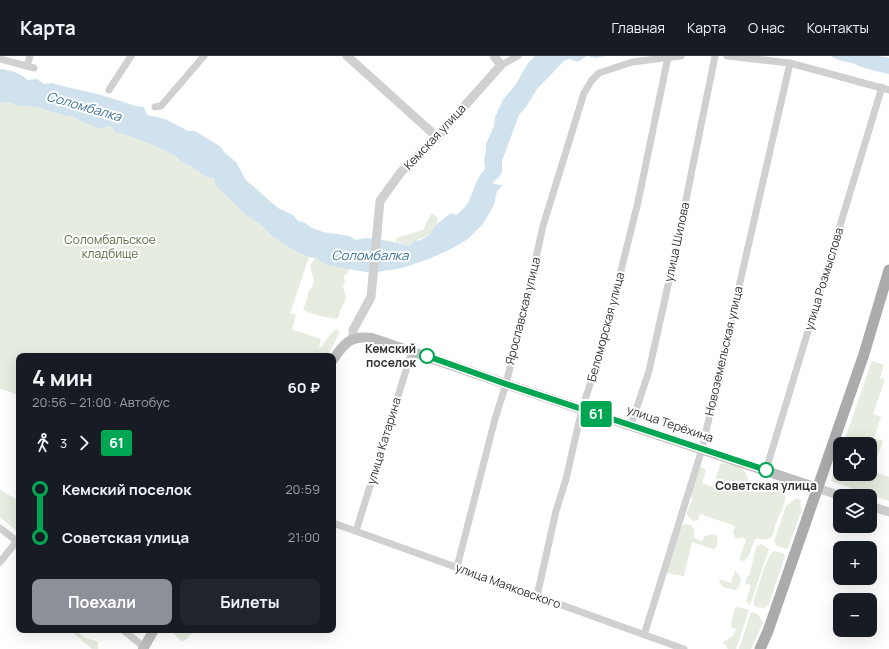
<!DOCTYPE html>
<html lang="ru">
<meta charset="utf-8">
<style>
:root{--surface:#171b24;--page:#20242c;--text:#f1f3f6;--muted:#9ea1a6;--line:#363941;--accent:#8c9099}
body{margin:0;font-family:Manrope,sans-serif;background:var(--page);color:var(--text);height:100vh;display:flex;flex-direction:column;font-size:15px;white-space:nowrap}
*{box-sizing:border-box;margin:0}
p{font-size:13px;color:var(--muted)}
.icon{flex:none;width:22px;height:22px;fill:none;stroke:currentColor;stroke-width:2;stroke-linecap:round;stroke-linejoin:round}
.map{position:relative;flex:1;overflow:hidden}
.details{position:absolute;left:16px;top:297px;width:320px;height:280px;display:flex;flex-direction:column;background:var(--surface);border-radius:8px;box-shadow:0 4px 16px #0002}
.details>*{flex:none}
.badge{padding:0 8px;border-radius:3px;font-size:14px;line-height:26px}
.tools{position:absolute;left:833px;top:381px;display:grid;gap:8px}
.tools a{display:grid;place-items:center;width:44px;height:44px;border-radius:8px;background:var(--surface);box-shadow:0 4px 16px #0002;font-size:20px}
.map>.badge{position:absolute;translate:-50% -50%;box-shadow:0 0 0 2px #fff}
.legs{display:flex;align-items:center;gap:6px;height:44px;padding:0 16px;font-size:13px}
.legs p{margin-inline-start:auto}
.summary{display:flex;align-items:center;justify-content:space-between;height:68px;padding:0 16px}
h1{font-size:22px;font-weight:700;line-height:30px}
.cta{display:flex;gap:8px;margin-top:auto;padding:8px 16px}
.cta a{flex:1;height:46px;border-radius:8px;background:var(--accent);color:#fff;font-size:16px;font-weight:700;line-height:46px;text-align:center}
.cta a+a{background:var(--page);color:var(--text)}
ul{padding:0 16px;list-style:none}
li{display:flex;align-items:center;gap:14px;height:48px;font-size:15px}
li i{display:grid;place-items:center;width:6px;height:100%;margin:0 5px;background:currentColor}
li i::after{content:'';width:10px;height:10px;margin:-5px;border:3px solid;border-radius:50%;background:var(--surface)}
li p{margin-inline-start:auto}
li:first-child i{background:linear-gradient(#0000 50%,currentColor 0)}
li:last-child i{background:linear-gradient(currentColor 50%,#0000 0)}
header{display:flex;align-items:center;gap:24px;box-sizing:border-box;height:56px;padding:0 20px;background:var(--surface);border-bottom:1px solid var(--line)}
header strong{font-size:19px}
nav{display:flex;gap:22px;margin-inline-start:auto;font-size:14px}
.map>svg:first-child{display:block}
.green{fill:#e6ecdf}
.water{fill:#cfe2ee}
.lines{fill:none;stroke-linecap:round;stroke-linejoin:round}
.minor{stroke:#d0d0d0;stroke-width:7}
.tertiary{stroke:#d0d0d0;stroke-width:9}
.secondary{stroke:#bdbdbd;stroke-width:10}
.primary{stroke:#ababab;stroke-width:11}
.line-1-casing{stroke:#fff;stroke-width:9}
.line-1{stroke:#00a651;stroke-width:6}
.stop-1-dot{fill:#fff;stroke:#00a651;stroke-width:2}
.labels{text-anchor:middle;stroke-width:4;stroke-linejoin:round;paint-order:stroke}
.street-label{font-size:12px;fill:#333;stroke:#fff}
.park-label{font-size:12px;fill:#56703f;stroke:#fff}
.stop-label{font-size:12px;font-weight:bold;fill:#333;stroke:#fff;text-anchor:end}
.water-label{font-size:13px;font-style:italic;fill:#3f7597;stroke:#fff}
</style>
<header>
<strong>Карта</strong>
<nav><a>Главная</a><a>Карта</a><a>О нас</a><a>Контакты</a></nav>
</header>
<div class="map">
<svg width="889" height="593" viewBox="0 0 889 593">
<rect width="100%" height="100%" fill="#fff"/>
<path class="green" d="M0 46 3 47 9 46 17 50 36 51 66 60H72L84 67 112 71 115 77 124 78 155 90 174 99 182 107 191 110 206 121 214 122 232 145 246 159 262 170 273 181 295 195 309 201 290 257 296 259 292 273 321 283 319 292H320L333 275 336 273 339 276V278L329 297 325 299 289 297 287 300H19V339L0 333Z
M431 158H434L438 163C433 183 421 179 409 190L396 186V183L399 181 423 174Z
M315 202 350 213 347 218 344 220 345 227 343 230 346 241 345 246 340 254 339 261 336 263 320 260 303 254 307 243 308 236 312 231 314 225 310 210Z
M872 305 884 309 880 322 885 324 873 358 881 361 874 382 883 385 872 415 889 421V445L831 425 840 397V418H870V388H843Z
M722 407C735 409 745 409 748 424 755 428 771 424 778 428 794 438 779 457 776 468 774 473 774 479 770 482 765 485 760 482 755 483L748 501 743 505 739 504 746 484 742 481 738 483 735 482 733 476 735 470 700 458 698 464 695 465H693L687 459V456L692 444 691 438 696 415 701 411 704 412 706 415 702 427 713 431 720 409Z
M0 434 19 445V477L0 461Z
M796 442 801 444 800 449 802 453 788 492 787 493 777 490 774 485 786 450Z
M685 468 691 469 694 473V482L702 485 705 480 715 478 718 483 716 492 713 493 692 486 684 520 666 517 682 469Z
M761 488 769 493 750 549 746 545 751 529 746 528 745 525 750 517 756 491Z
M774 495 783 497 785 500 769 548 764 552 756 551 754 549V544C758 533 766 500 774 495Z
M735 514 741 522 739 531 735 534 723 531 719 526 720 523 731 527Z
M737 551 749 554 736 593H728L723 586 733 580 736 573 732 572 731 568 735 552Z
M751 556 758 558 763 567 751 593H739Z
M70 574C81 574 80 581 88 583 92 584 95 584 98 586V593H92Z
M170 574H195L184 585 180 584Z"/>
<path class="water" d="M535 0H605L597 2 587 0 578 6 569 3 564 5 537 33 526 51 519 59 502 105V116L500 120 493 126 494 128 503 129 497 135 494 149 483 168 468 183 449 194 429 203 402 212 371 217 327 209 315 202 309 201 295 195 273 181 262 170 246 159 216 130 214 122 206 121 191 110 182 107 174 99 155 90 124 78 115 77 112 71 108 70 102 73 84 67 72 60H66L36 51 17 50 9 46 3 47 0 46V13C10 14 20 17 28 24L37 23 44 28 52 27 62 30 98 38 136 50 144 51 147 59 165 63 188 75H195L221 91 224 96 236 106 246 124 278 152 293 159 298 165 306 167 310 171 323 176 350 180 355 184C372 179 392 186 409 190L414 185 421 184 430 178 436 169 451 157 457 159C461 154 467 151 469 144 474 134 477 121 485 113L484 103 486 96V88L494 70 495 61 503 44 516 28 528 7Z
M831 0H879L889 2V18C880 16 870 14 861 11 858 10 855 8 852 7 846 6 836 4 831 0Z"/>
<g class="lines">
<path class="minor" d="M727 0 790 7 889 34
M0 3 34 12
M501 9 518 0
M27 10 30 0
M109 34 131 0
M155 51 161 50 204 0
M631 369 649 315 676 193 715 0
M766 414 882 31
M333 467 684 593
M0 472 19 487
M356 475 412 295
M0 506 17 485
M457 511 495 363 506 328 530 229 543 170 584 37 592 24 599 17 632 6 681 0
M537 540 556 455 566 423 582 353 601 295 638 146 668 1
M123 574 144 591
M644 579 702 393 790 7"/>
<path class="tertiary" d="M347 0 437 81
M353 283V274L371 241 380 145 401 116 437 81 501 9 494 0
M817 432 841 440
M870 450 889 456"/>
<path class="secondary" d="M333 304C344 287 351 279 372 282L506 328 817 432
M143 593 154 574"/>
<path class="primary" d="M760 593 768 575 864 298 889 214"/>
</g>
<g class="lines">
<defs>
<path id="line-1" d="M427 300 506 328 766 414"/>
</defs>
<use href="#line-1" class="line-1-casing"/>
<use href="#line-1" class="line-1"/>
</g>
<g class="stop-1-dot">
<circle cx="427" cy="300" r="7"/>
<circle cx="766" cy="414" r="7"/>
</g>
<g class="labels">
<g class="street-label">
<text transform="translate(435 81) rotate(-47)" y="4">Кемская улица</text>
<text transform="translate(677 186) rotate(-78)" y="4">улица Шилова</text>
<text transform="translate(824 223) rotate(-73)" y="4">улица Розмыслова</text>
<text transform="translate(523 255) rotate(-76)" y="4">Ярославская улица</text>
<text transform="translate(606 271) rotate(-75)" y="4">Беломорская улица</text>
<text transform="translate(724 295) rotate(-77)" y="4">Новоземельская улица</text>
<text transform="translate(670 368) rotate(19)" y="4">улица Терёхина</text>
<text transform="translate(384 385) rotate(-73)" y="4">улица Катарина</text>
<text transform="translate(508 530) rotate(20)" y="4">улица Маяковского</text>
</g>
<g class="park-label">
<text x="110" y="188">Соломбальское<tspan x="110" dy="14">кладбище</tspan></text>
</g>
<g class="stop-label">
<text x="416" y="297">Кемский<tspan x="416" dy="14">поселок</tspan></text>
<text x="766" y="434" text-anchor="middle">Советская улица</text>
</g>
<g class="water-label">
<text transform="translate(84 50) rotate(16)" y="5">Соломбалка</text>
<text x="370" y="204">Соломбалка</text>
</g>
</g>
</svg>
<div class="tools">
<a><svg class="icon" aria-label="locate" viewBox="0 0 24 24"><circle cx="12" cy="12" r="6"/><path d="M12 2v4M12 18v4M2 12h4M18 12h4"/></svg></a>
<a><svg class="icon" aria-label="layers" viewBox="0 0 24 24"><path d="M12 4l9 5-9 5-9-5zM3 14l9 5 9-5"/></svg></a>
<a>+</a>
<a>−</a>
</div>
<b class="badge" style="left:596px;top:358px;background:#00a651;color:#fff">61</b>
<section class="details">
<div class="summary"><div><h1>4 мин</h1><p>20:56 – 21:00 · Автобус</p></div><b>60 ₽</b></div>
<div class="legs"><svg class="icon" aria-label="walk" viewBox="0 0 24 24"><circle cx="13" cy="4" r="2"/><path d="M13 8l-2 6 4 7M11 14l-3 7M7 12l3-4h3l4 4"/></svg>3<svg class="icon" aria-label="forward" viewBox="0 0 24 24"><path d="M9 5l7 7-7 7"/></svg><b class="badge" style="background:#00a651;color:#fff">61</b></div>
<ul>
<li><i style="color:#00a651"></i><b>Кемский поселок</b><p>20:59</p></li>
<li><i style="color:#00a651"></i><b>Советская улица</b><p>21:00</p></li>
</ul>
<div class="cta"><a>Поехали</a><a>Билеты</a></div>
</section>
</div>
